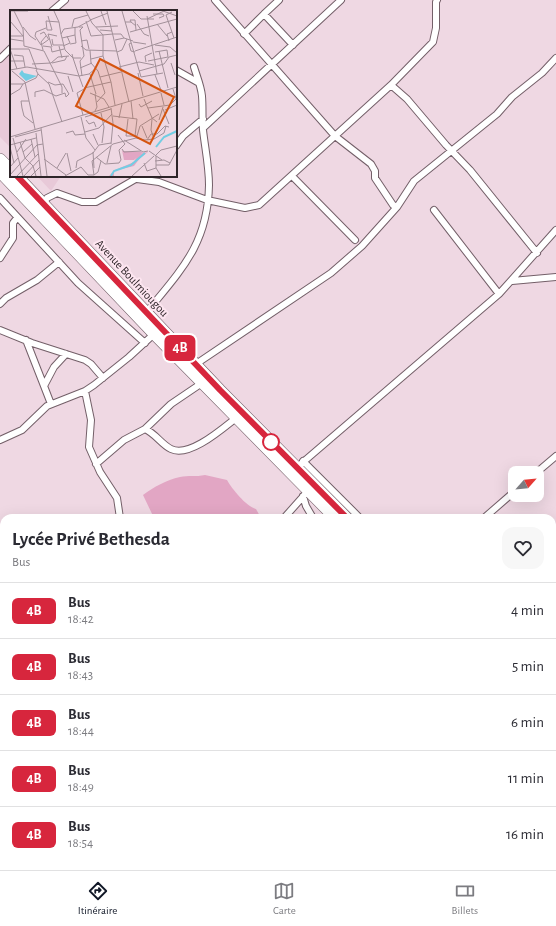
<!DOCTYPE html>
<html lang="fr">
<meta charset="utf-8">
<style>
:root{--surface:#fff;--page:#f7f7f7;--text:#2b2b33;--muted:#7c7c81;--line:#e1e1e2;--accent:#111827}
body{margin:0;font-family:"Alegreya Sans",sans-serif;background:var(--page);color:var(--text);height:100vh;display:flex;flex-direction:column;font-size:15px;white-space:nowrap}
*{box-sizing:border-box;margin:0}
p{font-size:13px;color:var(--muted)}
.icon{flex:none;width:22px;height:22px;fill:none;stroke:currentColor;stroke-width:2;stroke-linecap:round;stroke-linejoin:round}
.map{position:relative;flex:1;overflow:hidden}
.details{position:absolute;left:0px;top:514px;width:556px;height:356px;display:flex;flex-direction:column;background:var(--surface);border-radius:12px 12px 0 0;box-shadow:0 4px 16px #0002}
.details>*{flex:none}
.badge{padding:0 8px;border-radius:6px;font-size:14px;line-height:26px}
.needle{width:26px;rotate:63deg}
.tools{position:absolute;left:508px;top:466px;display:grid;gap:8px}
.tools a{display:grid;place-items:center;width:36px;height:36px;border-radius:8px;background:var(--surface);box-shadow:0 4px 16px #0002;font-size:20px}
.map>.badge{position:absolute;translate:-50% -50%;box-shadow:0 0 0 2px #fff}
.round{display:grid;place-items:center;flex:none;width:42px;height:42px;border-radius:12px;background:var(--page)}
.head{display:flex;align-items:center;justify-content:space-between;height:68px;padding:0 12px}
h1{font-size:19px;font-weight:700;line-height:30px}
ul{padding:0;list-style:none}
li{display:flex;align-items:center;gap:12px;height:56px;padding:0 12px;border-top:1px solid var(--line)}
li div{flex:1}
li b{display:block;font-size:15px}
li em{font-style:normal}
li .badge{min-width:44px;font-weight:700;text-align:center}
.dock{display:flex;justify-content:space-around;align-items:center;height:56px;border-top:1px solid var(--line);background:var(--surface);font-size:11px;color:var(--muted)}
.dock a{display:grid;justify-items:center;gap:2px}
.dock .active{color:var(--accent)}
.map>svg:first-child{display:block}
.built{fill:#e8c9d8}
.green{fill:#e2a6c4}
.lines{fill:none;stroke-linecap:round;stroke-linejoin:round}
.street-casing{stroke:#735f68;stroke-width:8}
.highway-casing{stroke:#735f68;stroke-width:12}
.street{stroke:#fff;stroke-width:6}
.highway{stroke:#fff;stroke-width:11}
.line-casing{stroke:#fff;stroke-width:9}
.line{stroke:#d7263d;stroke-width:6}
.stop-dot{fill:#fff;stroke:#d7263d;stroke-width:2}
.labels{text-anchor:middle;stroke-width:4;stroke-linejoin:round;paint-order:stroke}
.street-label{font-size:12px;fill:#2e2529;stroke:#fde5f0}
.inset-river{fill:none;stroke:#72cde3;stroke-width:2}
.inset-road{fill:none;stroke:#a29099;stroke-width:1}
.view{fill:#d5540f;fill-opacity:0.15;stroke:#d5540f;stroke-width:2}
.inset-edge{fill:none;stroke:#2e2529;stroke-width:2}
</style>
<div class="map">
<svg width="556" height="870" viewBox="0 0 556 870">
<rect width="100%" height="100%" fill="#efd8e3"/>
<path class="built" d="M11 53V148L0 137V63Z
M37 176H61L51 191Z
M552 763 556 767V870H513L508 866H552Z"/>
<path class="green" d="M205 475 227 480C232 489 246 506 256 509L261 518H154L143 495C154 487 166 480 180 477 188 475 196 477 205 475Z"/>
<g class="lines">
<defs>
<path id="street" d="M215 0 335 136 371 164 375 171V178L393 205 397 207 414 181 497 114 512 97 542 73 556 58
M279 0 264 14 293 45
M52 11 65 0
M244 34 264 14
M0 59 11 48
M176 70 199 83
M391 85 407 99 446 145 470 170 537 253
M203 128 341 0
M176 146 183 136 203 119
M292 176 355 240
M137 179 159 182 207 200 245 208 259 205 391 85 433 42 436 28V2L437 0
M0 198 78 283 145 343
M44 204 47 198 57 193 82 202H96L139 177
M434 210 499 294
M0 258 13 238V223L17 218
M512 281 556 277
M0 304 6 298 37 280 59 262
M146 313C181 270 208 244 209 185 209 166 205 148 203 130 202 119 203 108 202 96 201 86 197 77 194 67
M0 330 32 343 85 360 91 364 103 378
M26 340 44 386 54 367 66 354
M196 364 331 273 362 246 397 207
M44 386 51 404
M85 391 91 420 89 447 100 472 117 498 120 518
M145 429 171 404 202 383
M0 440 22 430 47 406 85 391 94 385 129 357 154 334
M303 461 360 518
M96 464 124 440 145 429C156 434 161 444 171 449 189 458 222 429 236 418
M295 469 499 294 556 230
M536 473 556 456
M303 496 306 506 313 518
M284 518 308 491
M484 518 515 491
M0 598 4 596
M0 696 4 705
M552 710 556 714
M0 733 4 741
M552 757 556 761
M0 770 4 768
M54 866 59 870
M122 866 124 870
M172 866 175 870
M412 866 419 870
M461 866 463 870
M87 870 90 866
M195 870 198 866
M324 870 328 866
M380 870 384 866"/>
<path id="highway" d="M0 159 11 170
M0 172 154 334 335 518
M17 176 220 390 347 518
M552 726 556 730
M552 740 556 744"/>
</defs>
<use href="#street" class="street-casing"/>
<use href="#highway" class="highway-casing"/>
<use href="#street" class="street"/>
<use href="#highway" class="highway"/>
</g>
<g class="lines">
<defs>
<path id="line" d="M17 176 220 390 347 518"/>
</defs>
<use href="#line" class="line-casing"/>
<use href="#line" class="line"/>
</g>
<circle class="stop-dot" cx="271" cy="442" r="8"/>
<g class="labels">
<g class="street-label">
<text transform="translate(132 278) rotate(47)" y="4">Avenue Boulmiougou</text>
</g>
</g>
<g transform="translate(10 10)">
<rect width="167" height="167" fill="#efd8e3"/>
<path d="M112 140 113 141 133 142 124 150H114Z" fill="#e2a6c4"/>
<path d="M138 142 130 148 124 156 104 161V166H99L105 160 124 152 128 144Z" fill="#e2a6c4"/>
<path d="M12 60 14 63 27 66 16 71 9 64Z" fill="#72cde3"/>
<path class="inset-river" d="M146 137 154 127 167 121M101 166 104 161 121 155 135 143"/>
<path class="inset-road" d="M1 1H18M4 1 13 19 14 36 34 41 52 77V83M44 1 49 12M91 1 96 15M97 1 119 92M112 1 131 67 153 63M123 1 131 9H144M153 1 167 6M162 2 156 5 164 28M143 4H153L154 6 149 8M38 6 42 20M137 6 147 64M137 9 154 1M80 10 98 3M81 10 68 17 54 19 51 24 55 40 63 48 69 66 79 64 85 59M0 11 13 26M76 11 81 26 103 24M115 12H121L126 16M121 12 120 10H125L126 20M127 14 134 24 139 26M147 14 157 26M13 17 20 26 26 30M62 17 64 9 78 5M69 17H73L70 20 74 46 70 51 72 66M86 17 108 16M36 18 26 22 25 26 31 35 38 30M42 20H37L36 11 49 12 51 24M90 20 102 21M120 22 167 9M30 24 34 22 39 30M103 24H111L114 28M0 26H13M52 28 65 25V17M0 29 13 31M42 29 43 35H53M105 30 114 28 123 31M71 31 77 30 79 39M159 31 157 24 162 22M123 32 136 34M121 33 119 34 121 41 125 42M60 34 66 33 65 25M145 35 160 37 167 43M33 36 41 37 42 42 54 39M49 36 52 48M53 36 60 33 57 26M71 36 76 40 107 41M42 37 38 24 47 26M0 39H19L27 60M0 39 7 59M33 40 31 32 36 26M80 40 81 53 88 61 95 83 87 92M125 41 167 27M149 41 158 78M107 42 112 40 117 29M145 42 157 40 158 47M62 44 63 48H71M4 45 13 46 15 57M81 49 93 46M0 51H14M138 51 158 47M136 52 135 46 142 43M42 53 55 50 57 46M161 53 165 65M22 54 41 53 48 47 59 46M109 57 129 52 144 55M70 58 82 53M0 60 17 57 69 66 73 77M2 61 15 72 25 119M129 61 154 54 159 47 167 45M128 63 133 86M28 64 39 74 52 112M80 64 86 84M145 65 151 80M58 66 63 82M90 67 111 62M101 72 105 95M0 74H13M74 78 101 72 93 46V25L82 13 76 1M163 79 167 92M80 83 94 89 99 97M151 83 154 95M85 84 87 97 85 101M0 85 10 79 13 74 26 68 28 64 26 60M25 87V82L34 80 46 86 55 83 56 87 59 84 53 74 45 75 38 72M134 89 142 108 147 112M19 91H11L12 98 14 106 23 113M121 91 123 109M129 94 131 97 142 91M101 98 103 113 101 134M138 98 160 95 166 89M153 99 159 114M155 100 167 95M91 103 94 117 92 133M73 105 67 83 74 79M103 106 127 109 125 126M71 107 76 128 85 140M75 107 101 99M109 108 112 94M142 109 141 120 144 129M76 110 79 114 84 112 86 117M149 110 153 97M132 116 137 128M31 118 37 166M75 122 89 118 102 104M26 123 31 166M56 123 63 121 65 125 75 124M83 124 88 135M116 126H127L130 116 149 104M116 126 118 109M0 127 167 77M5 127 31 120M3 128 13 166M21 129 25 147M114 130 133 142 138 141M137 130 141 124H147L155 116 159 117M10 132 15 148 23 156 26 166M0 135 26 128M0 137 4 153M112 139 114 142 131 141M139 141 152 150M7 142 16 129M13 142 22 134M83 142 84 158M57 143 61 161M145 146 151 140 167 136M146 146V158L151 166M86 147 95 154 109 153 111 150 109 140 115 134 108 125M34 149 56 165M145 151 154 150 160 153M97 153 101 136M134 153 137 161 146 158M146 155H159L167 140M0 157 8 148M47 158 56 143M66 158 67 151 83 143 89 135 101 133M0 165 27 135 33 134M84 165 82 151 103 134 126 128 135 130 144 129 154 123 156 116M7 166 28 144M14 166 29 150M21 166 30 157M55 166 71 157 78 165H84L88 162 91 151M122 166 144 146"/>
<path class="view" d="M90 49 164 87 140 134 66 96Z"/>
<rect width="167" height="167" class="inset-edge"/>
</g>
</svg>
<div class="tools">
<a><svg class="needle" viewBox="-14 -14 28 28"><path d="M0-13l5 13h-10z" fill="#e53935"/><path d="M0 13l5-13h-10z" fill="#7c7c81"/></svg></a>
</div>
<b class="badge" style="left:180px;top:348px;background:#d7263d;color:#fff">4B</b>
<section class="details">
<div class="head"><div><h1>Lycée Privé Bethesda</h1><p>Bus</p></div><a class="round"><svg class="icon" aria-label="heart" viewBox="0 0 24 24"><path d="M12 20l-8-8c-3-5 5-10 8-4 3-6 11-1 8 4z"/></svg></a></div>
<ul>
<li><span class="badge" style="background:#d7263d;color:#fff">4B</span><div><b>Bus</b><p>18:42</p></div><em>4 min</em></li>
<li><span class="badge" style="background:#d7263d;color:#fff">4B</span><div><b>Bus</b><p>18:43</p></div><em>5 min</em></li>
<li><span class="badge" style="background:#d7263d;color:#fff">4B</span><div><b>Bus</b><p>18:44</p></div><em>6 min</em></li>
<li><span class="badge" style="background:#d7263d;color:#fff">4B</span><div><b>Bus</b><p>18:49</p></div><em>11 min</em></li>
<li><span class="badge" style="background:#d7263d;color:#fff">4B</span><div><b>Bus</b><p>18:54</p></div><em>16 min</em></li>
</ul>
</section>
</div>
<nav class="dock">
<a class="active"><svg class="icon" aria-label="directions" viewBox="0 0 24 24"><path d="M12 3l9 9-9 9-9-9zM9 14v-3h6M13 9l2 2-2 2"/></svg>Itinéraire</a>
<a><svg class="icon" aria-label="map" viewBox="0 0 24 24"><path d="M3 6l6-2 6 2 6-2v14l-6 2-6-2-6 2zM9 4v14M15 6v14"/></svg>Carte</a>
<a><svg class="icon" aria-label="tickets" viewBox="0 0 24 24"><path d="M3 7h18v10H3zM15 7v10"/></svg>Billets</a>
</nav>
